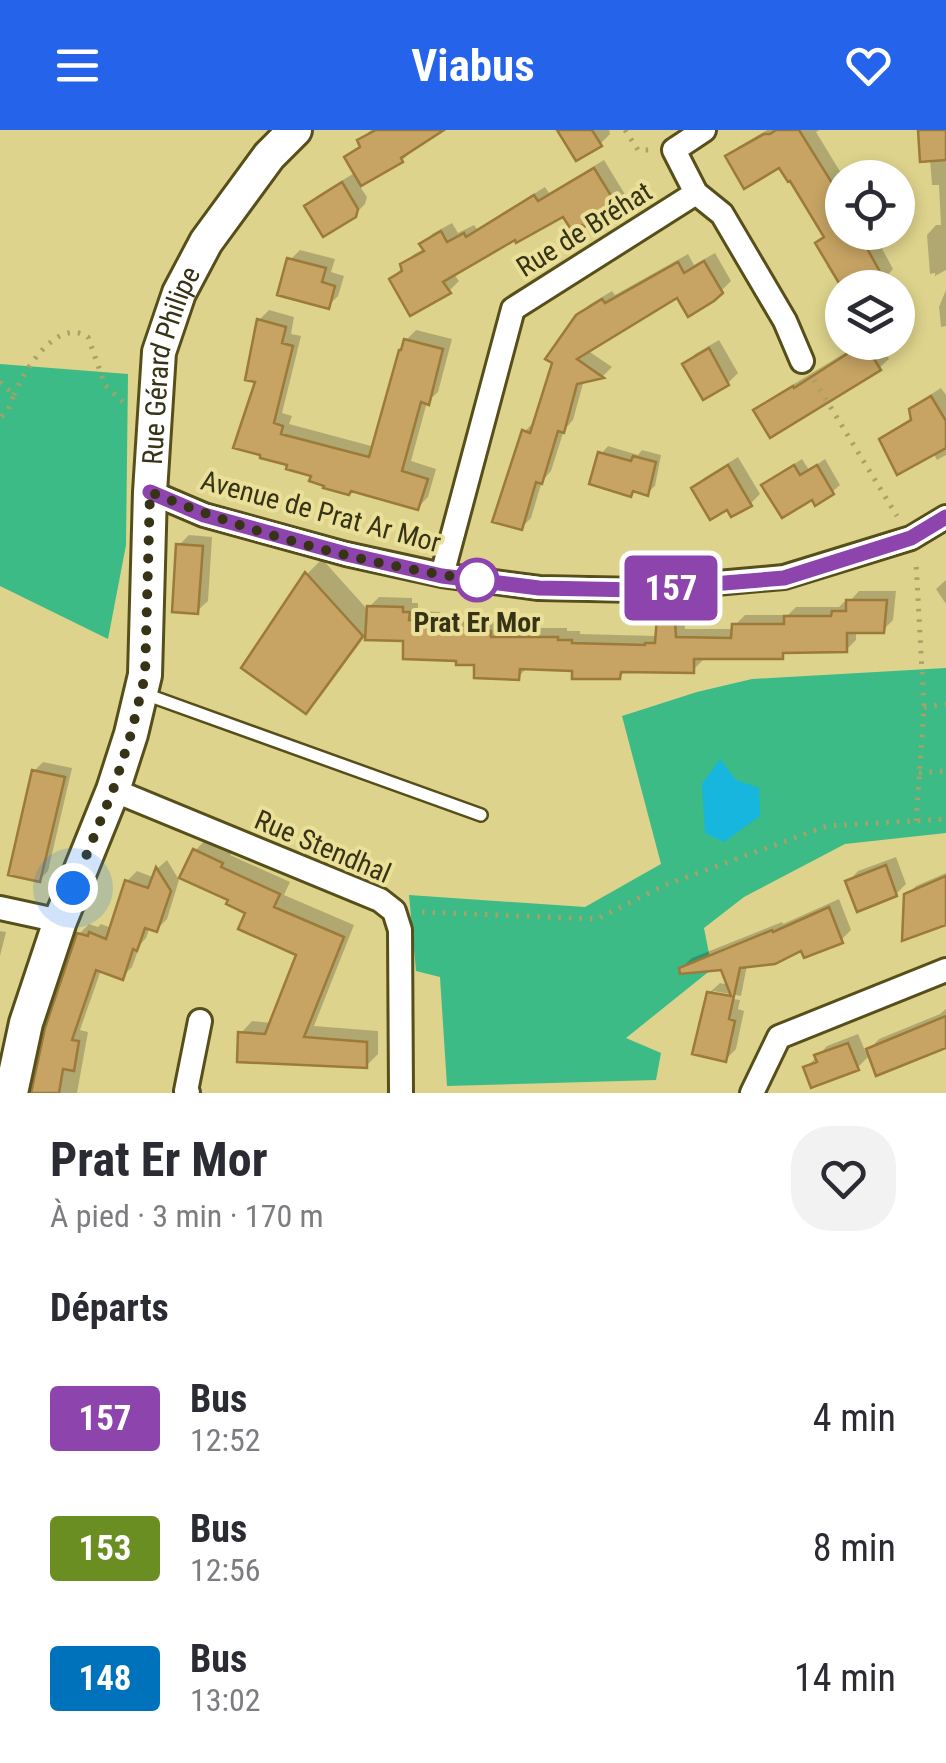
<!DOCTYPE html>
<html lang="fr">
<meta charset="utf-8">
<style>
:root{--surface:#fff;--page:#f2f2f3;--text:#2b2b33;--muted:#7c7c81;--accent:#2563eb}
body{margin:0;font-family:"Roboto Condensed",sans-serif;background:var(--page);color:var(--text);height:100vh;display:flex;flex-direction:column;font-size:38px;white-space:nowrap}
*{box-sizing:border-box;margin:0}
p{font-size:32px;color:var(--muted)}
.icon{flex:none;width:55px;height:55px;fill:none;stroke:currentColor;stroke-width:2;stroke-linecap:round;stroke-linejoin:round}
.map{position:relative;height:963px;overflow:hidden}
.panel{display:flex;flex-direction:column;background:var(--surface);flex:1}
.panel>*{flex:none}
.badge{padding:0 20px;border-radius:8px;font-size:35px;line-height:65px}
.buttons{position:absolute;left:825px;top:30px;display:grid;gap:20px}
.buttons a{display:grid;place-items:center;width:90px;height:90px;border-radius:50%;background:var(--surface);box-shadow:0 5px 15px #0003;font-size:50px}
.you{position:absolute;width:50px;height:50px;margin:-25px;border:8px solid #fff;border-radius:50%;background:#1a73e8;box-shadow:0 0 0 15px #1a73e833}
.map>.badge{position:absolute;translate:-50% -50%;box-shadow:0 0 0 5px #fff}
h2{padding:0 50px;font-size:38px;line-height:90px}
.round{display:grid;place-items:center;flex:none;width:105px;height:105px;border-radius:40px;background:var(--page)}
.head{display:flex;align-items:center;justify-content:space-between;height:170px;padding:0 50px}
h1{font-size:48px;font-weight:700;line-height:75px}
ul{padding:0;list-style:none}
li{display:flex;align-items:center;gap:30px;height:130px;padding:0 50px}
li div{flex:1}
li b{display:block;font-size:38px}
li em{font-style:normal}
li .badge{min-width:110px;font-weight:700;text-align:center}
header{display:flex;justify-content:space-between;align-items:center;height:130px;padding:0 50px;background:var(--accent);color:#fff;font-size:45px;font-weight:700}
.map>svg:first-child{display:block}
.green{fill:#3cbb86}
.water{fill:#16b6de}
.shadow{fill:#0003}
.building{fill:#c7a464;stroke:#9b7a3a;stroke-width:2.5}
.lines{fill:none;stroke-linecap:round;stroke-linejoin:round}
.lane-casing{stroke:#574f1a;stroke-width:16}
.street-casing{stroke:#574f1a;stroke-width:28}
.secondary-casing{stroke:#574f1a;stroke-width:38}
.path{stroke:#a9a167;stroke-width:5;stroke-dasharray:2.5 8;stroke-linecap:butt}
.lane{stroke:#fff;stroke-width:11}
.street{stroke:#fff;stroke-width:22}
.secondary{stroke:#fff;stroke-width:32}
.line-casing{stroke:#fff;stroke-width:22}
.line{stroke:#8e44ad;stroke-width:15}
.walk{stroke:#373316;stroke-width:10;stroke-dasharray:0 18}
.stop-dot{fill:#fff;stroke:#8e44ad;stroke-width:5}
.labels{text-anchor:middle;stroke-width:8;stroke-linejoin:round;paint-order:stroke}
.street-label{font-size:28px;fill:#373316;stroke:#eae099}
.stop-label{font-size:28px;font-weight:bold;fill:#373316;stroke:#eae099}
</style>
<header><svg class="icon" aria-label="menu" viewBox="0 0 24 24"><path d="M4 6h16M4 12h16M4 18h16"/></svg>Viabus<svg class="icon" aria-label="heart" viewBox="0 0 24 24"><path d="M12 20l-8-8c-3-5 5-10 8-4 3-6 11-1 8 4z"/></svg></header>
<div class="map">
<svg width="946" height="963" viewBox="0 0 946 963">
<rect width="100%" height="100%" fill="#ddd38c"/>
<path class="green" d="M0 234 128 244 126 415 108 509 0 456Z
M946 538V703L845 714 744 767 704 798 712 839 626 908 661 923 656 950 447 956 440 847 416 841 409 765 585 777 661 734 622 586 697 562 752 549Z"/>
<path class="water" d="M720 629 736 650 759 658 760 686 724 712 705 703 702 654Z"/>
<path class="shadow" d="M371 0H437L402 30 359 55 367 67 365 74 354 85 307 76 317 66 356 42 347 27 362 14 360 10Z
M560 0H609L610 4 600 14Z
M767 0H819L816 2 844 48 842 102H873L893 139 887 146 893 158H842V160L827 136 830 133 826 106 780 34 728 26 738 17Z
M920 0H946V140L935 146V143L930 144 927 105 936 95H941L939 55H932L930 29Z
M604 30 626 66 616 75 564 84 516 106 453 143 459 151 449 161 392 149 413 125 425 118 423 114 432 104 452 93 458 103 474 95 477 99 545 57 549 63Z
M300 120 335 129 331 142 344 146 338 166 328 176 290 130Z
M715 123 731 151 721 161 678 165 587 220 612 237 603 246 584 250 573 290 564 300 551 341 542 351 531 388 521 398 524 302 534 292 578 186 589 175 612 161 615 165 688 124 694 135Z
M946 160V196L941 197 939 177Z
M269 180 294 187 291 204 301 206 282 283 292 286 289 294 375 317 406 210 416 200 452 209 438 262 427 272 411 331 436 339 428 367 418 377 314 344 237 316 258 250 259 190Z
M719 210 738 243 728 253 703 267 685 234 695 224Z
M863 212H879L889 229 879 238 757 281 766 271Z
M941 258 946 265V325L937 330 933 322 882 309 892 300 913 287 911 280 922 270Z
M608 316 638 325 642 320 661 325 655 356 647 363 635 359 630 364 601 324Z
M738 327 760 364 750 374 728 377 694 358 704 348Z
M802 329 809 340 825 329 840 355 832 362 813 367 764 355 772 348Z
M189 405 212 407 208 471 197 481 179 415Z
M322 429 367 479 379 467 412 468V473H418V481L440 482 439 490 500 492V498H567V501H580V504L655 506 658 503 660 474 670 464 683 463 685 499H734L735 495 745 485H788L796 477H839L844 472H849L859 461H896L893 490 883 500H856V510L846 520H788L782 526H703V530L693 540 627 539 619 547 574 539 528 537 518 547 406 509 368 502 321 566 306 581 244 537 307 444Z
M946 450V474L936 459Z
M43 632 72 638 48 741 39 750 34 641Z
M206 709 233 721 230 725 290 752 284 765 354 795 314 896 378 901V924L366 936 241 903 252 891 272 893 299 824 232 769 195 721Z
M896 727 906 754 896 764 848 752 858 741Z
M167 730 179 750 167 789 157 799 150 797 146 808 140 815 132 837 122 847 101 840 80 900 88 902 77 963H34L48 899 79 804 89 794 98 797 101 794 112 798 127 751 137 741 155 748 158 738Z
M946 743V792L906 766 916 756Z
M839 769 851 800 841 810 803 818 747 835 741 866 713 861V866L740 870 738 879 744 881 736 919 726 929 709 863 720 853 729 855 722 837 681 838 692 828 782 792 783 794Z
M0 801 6 802 0 826Z
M946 879V918L945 916 871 924 858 937 806 938 827 916 858 904 866 923 879 909 940 884Z"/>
<path class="building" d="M376 0H444L401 28 403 32 361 56 344 27 360 17 357 10Z
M557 0H592L602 16 576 31Z
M776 0H799L842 69V102H858L885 151 875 152 878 158H842L815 113 824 107 790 51 788 52 779 38 744 59 725 26 764 4H770Z
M918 0H946V30L920 32Z
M594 38 618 77 584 97 582 95 572 101 563 87 516 113 515 110 443 152 451 163 410 186 389 149 402 141 400 134 424 121 419 114 441 101 447 112 464 103 466 107 534 65 538 71Z
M342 52 358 79 356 87 323 107 304 76Z
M287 128 326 138 322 152 335 156 329 179 277 165Z
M704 131 723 163 714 171 688 187 677 168 577 229 604 248 577 254 564 303 558 301 542 354 536 352 522 400 492 392 522 300 530 303 552 233 545 229 576 185 602 169 605 173 678 132 684 143Z
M257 189 286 197 282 213 293 216 274 293 283 296 281 304 369 327 399 220H401L404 209 443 219 429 275 421 272 402 341 428 349 418 380 351 361 349 365 323 358 324 356 309 351 311 346 286 339 287 335 260 328V325L233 318 255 252 245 250Z
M864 213 881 240 770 308 753 280 793 256 794 258Z
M709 218 729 255 703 270 682 234Z
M931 266 946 291V318L897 345 879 309 911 290 909 279Z
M598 322 631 331 633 326 656 332 648 366 633 361 631 367 589 354Z
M728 335 752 376 731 387 727 380 710 390 691 358Z
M794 335 800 345 817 335 834 364 815 376 812 370 782 388 761 355Z
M176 414 203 416 198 484 172 482Z
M305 442 363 506 306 584 241 538Z
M846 470H887L884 503H847V522L783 523V529H694V543L621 542 620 549H572V541L520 539 519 550 474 548V535H456V531L403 529V511L365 510 367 476 403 477V482H410L409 490 431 491V499L491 501V507H558V510H572V513L645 515V513H655L658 473 674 472 676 507 731 508 732 494H784V486H831L832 481H846Z
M32 640 65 647 40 752 8 745Z
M193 719 223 733 221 737 280 764 274 777 344 807 304 907 367 912V938L237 932 238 902 265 904 296 825 238 799 245 783 226 774 228 770 179 748Z
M886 735 897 766 857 782 845 751Z
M156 737 171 761 157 802 145 798 137 821 133 819 123 850 96 840 72 910 79 911 74 941 63 939 59 963H31L45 898 77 803 88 806 89 802 106 809 125 750 148 758Z
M946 746V795L902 811 904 764Z
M829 777 843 813 804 828 801 821 775 834 740 838 729 889 735 891 726 932 692 924 707 862 731 866 721 840 680 844 679 838 772 800 773 802Z
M946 886V918L876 946 866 919Z
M848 913 859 940 811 958 803 937 817 932 814 925Z"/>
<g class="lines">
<defs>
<path id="lane" d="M145 564 481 685"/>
<path id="street" d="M696 63 722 84 785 191 802 231
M150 362 204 385 346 424 442 445 539 458 639 460 784 447 911 408 946 387
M442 445 513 179 696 63 674 20 704 0
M113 660 380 770 394 781 400 800 401 963
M0 778 60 791
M188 963 186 961 200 891
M752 963 779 907 946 840"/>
<g id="secondary">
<path id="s1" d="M11 963 26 893 60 791 113 660 131 604 145 545 150 362 159 222 179 163 206 112 269 26 295 0"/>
</g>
</defs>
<use href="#lane" class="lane-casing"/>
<use href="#street" class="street-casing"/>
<use href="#secondary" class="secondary-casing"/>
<path class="path" d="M625 0 638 20H651
M814 250 897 386
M0 252 14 265 8 280 0 288
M14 265C23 242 57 186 88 207L105 255 126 275
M924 577 946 574
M919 643 946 641
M916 691 924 577 916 432
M422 782 597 789 665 755 827 696 946 689"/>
<use href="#lane" class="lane"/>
<use href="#street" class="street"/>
<use href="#secondary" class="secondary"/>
</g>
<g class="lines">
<defs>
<path id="line" d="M150 362 204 385 346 424 442 446 539 458 639 460 784 448 911 408 946 387"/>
</defs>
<use href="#line" class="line-casing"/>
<use href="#line" class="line"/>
<path class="walk" d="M73 758 113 660 131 604 145 546 150 362C252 404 367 435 477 450"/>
</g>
<circle class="stop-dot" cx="477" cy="450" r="20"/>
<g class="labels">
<g class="street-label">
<text transform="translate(584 99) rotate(-32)" y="10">Rue de Bréhat</text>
<text dy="10" stroke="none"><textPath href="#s1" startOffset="752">Rue Gérard Philipe</textPath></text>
<text transform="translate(321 381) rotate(15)" y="10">Avenue de Prat Ar Mor</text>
<text transform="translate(323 716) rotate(23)" y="10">Rue Stendhal</text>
</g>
<g class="stop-label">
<text x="477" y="502">Prat Er Mor</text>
</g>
</g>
</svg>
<div class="buttons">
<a><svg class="icon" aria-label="locate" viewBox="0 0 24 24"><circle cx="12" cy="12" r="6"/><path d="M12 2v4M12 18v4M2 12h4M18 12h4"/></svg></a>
<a><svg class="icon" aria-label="layers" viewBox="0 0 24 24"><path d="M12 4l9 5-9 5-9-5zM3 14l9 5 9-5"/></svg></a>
</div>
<div class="you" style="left:73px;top:758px"></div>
<b class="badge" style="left:671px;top:458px;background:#8e44ad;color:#fff">157</b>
</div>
<section class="panel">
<div class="head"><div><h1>Prat Er Mor</h1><p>À pied · 3 min · 170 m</p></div><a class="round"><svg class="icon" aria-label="heart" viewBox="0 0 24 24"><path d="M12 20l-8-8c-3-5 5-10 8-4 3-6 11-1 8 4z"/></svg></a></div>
<h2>Départs</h2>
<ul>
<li><span class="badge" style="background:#8e44ad;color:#fff">157</span><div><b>Bus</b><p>12:52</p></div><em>4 min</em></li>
<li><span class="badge" style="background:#6b8e23;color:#fff">153</span><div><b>Bus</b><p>12:56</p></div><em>8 min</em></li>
<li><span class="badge" style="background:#0072bc;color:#fff">148</span><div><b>Bus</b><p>13:02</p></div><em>14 min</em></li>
</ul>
</section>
